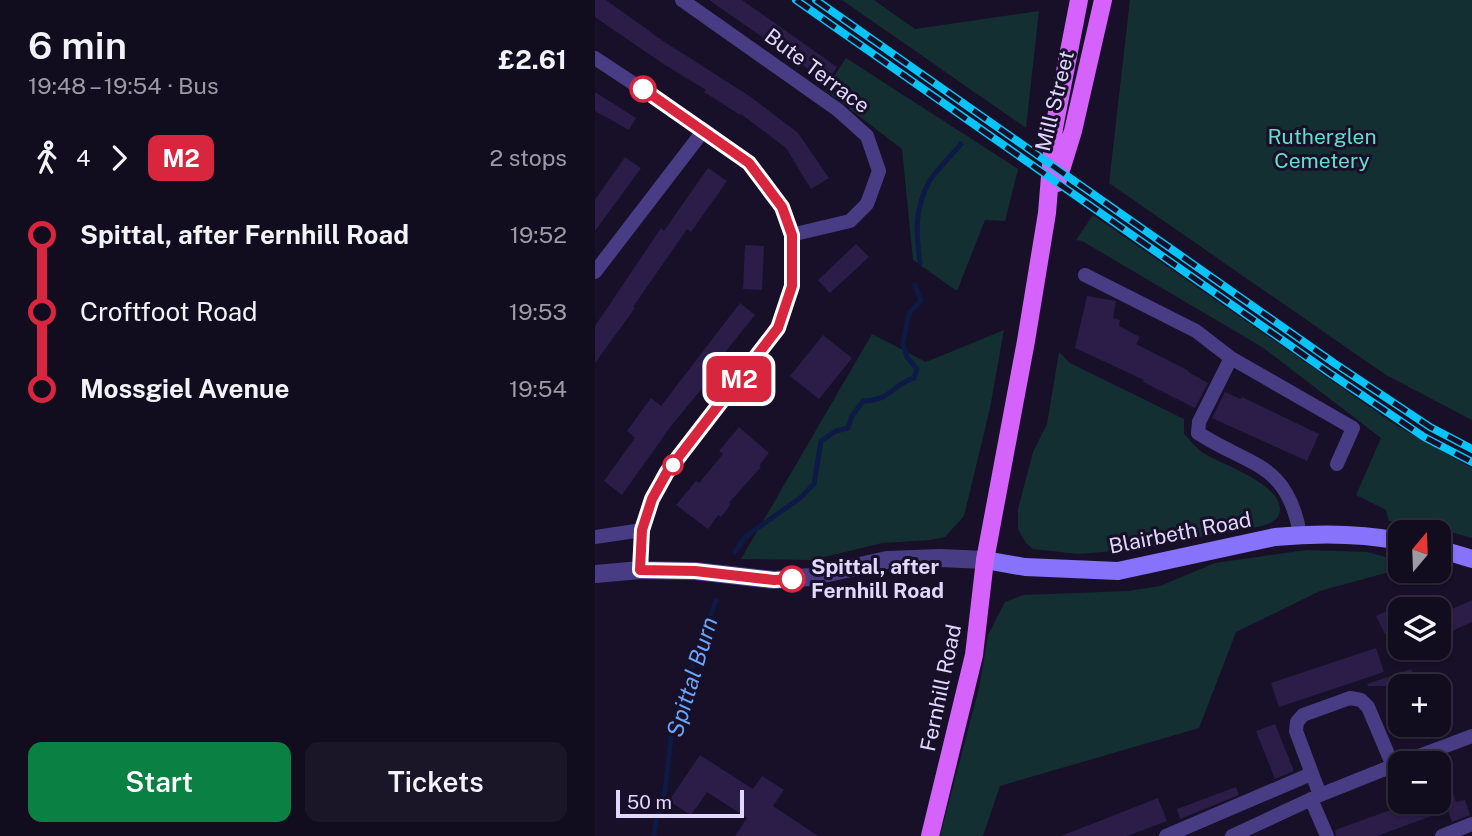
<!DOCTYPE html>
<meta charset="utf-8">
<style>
:root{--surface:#110c1e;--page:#1a1527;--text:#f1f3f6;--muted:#9c9ba4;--line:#302c3c;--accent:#0b8043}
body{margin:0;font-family:"Public Sans",sans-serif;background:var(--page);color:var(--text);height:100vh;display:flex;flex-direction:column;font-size:26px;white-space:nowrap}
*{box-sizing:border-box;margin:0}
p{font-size:23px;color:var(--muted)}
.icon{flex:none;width:38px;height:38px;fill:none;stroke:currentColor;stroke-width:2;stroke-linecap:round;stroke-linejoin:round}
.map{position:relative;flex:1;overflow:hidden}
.details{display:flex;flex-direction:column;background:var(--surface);width:595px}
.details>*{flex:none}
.badge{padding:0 14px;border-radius:10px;font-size:24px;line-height:46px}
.needle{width:46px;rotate:19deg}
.fabs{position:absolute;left:793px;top:520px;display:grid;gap:14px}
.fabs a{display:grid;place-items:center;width:63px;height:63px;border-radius:14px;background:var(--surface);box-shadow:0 2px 5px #0004,0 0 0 2px var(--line);font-size:35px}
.scale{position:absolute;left:21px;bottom:18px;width:128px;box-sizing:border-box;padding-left:7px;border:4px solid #e1d8fe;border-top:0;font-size:19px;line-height:24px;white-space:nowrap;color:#e1d8fe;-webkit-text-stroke:5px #171028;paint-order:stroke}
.map>.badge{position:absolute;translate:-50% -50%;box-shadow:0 0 0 4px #fff}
.legs{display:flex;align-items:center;gap:10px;height:77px;padding:0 28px;font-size:23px}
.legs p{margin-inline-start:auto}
.headline{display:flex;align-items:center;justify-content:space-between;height:119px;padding:0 28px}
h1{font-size:38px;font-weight:600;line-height:52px}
.primary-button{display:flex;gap:14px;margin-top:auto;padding:14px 28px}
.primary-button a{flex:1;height:80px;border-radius:14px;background:var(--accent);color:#fff;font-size:28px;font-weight:600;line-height:80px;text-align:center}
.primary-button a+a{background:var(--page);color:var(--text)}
ul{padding:0 28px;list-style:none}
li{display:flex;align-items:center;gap:24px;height:77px;font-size:26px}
li i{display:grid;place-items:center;width:10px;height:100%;margin:0 9px;background:currentColor}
li i::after{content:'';width:18px;height:18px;margin:-9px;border:5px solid;border-radius:50%;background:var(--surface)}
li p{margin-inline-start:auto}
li:first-child i{background:linear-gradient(#0000 50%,currentColor 0)}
li:last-child i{background:linear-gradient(currentColor 50%,#0000 0)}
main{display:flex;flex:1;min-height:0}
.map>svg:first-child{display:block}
.green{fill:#142f31}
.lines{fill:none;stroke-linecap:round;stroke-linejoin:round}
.stream{stroke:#0c1a45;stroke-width:5}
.building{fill:#2b1d48}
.minor{stroke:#483d85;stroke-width:14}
.tertiary{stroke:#483d85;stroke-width:18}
.secondary{stroke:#8672fb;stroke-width:18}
.primary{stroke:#d462fb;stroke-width:18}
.rail-casing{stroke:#09c4f9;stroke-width:8}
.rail{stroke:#171028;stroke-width:5;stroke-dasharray:16;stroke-linecap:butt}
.line-1-casing{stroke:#fff;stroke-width:16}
.line-1{stroke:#d7263d;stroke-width:10}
.stop-1-dot{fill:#fff;stroke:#d7263d;stroke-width:3.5}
.labels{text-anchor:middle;stroke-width:6;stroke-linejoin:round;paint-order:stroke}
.street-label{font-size:21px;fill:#e1d8fe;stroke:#171028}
.park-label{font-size:21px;fill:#65ddce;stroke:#171028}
.stop-label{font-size:21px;font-weight:bold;fill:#e1d8fe;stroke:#171028;text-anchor:start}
.water-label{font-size:23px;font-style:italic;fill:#69a6fb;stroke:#171028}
</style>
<main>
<section class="details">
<div class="headline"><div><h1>6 min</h1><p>19:48 – 19:54 · Bus</p></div><b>£2.61</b></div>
<div class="legs"><svg class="icon" aria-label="walk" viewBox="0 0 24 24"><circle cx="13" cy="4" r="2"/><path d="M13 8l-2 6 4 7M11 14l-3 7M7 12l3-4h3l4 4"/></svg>4<svg class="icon" aria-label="forward" viewBox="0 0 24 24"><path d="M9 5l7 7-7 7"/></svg><b class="badge" style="background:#d7263d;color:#fff">M2</b><p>2 stops</p></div>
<ul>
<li><i style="color:#d7263d"></i><b>Spittal, after Fernhill Road</b><p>19:52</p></li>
<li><i style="color:#d7263d"></i><span>Croftfoot Road</span><p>19:53</p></li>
<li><i style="color:#d7263d"></i><b>Mossgiel Avenue</b><p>19:54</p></li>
</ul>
<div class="primary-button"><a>Start</a><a>Tickets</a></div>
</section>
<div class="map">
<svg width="877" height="836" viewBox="0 0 877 836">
<rect width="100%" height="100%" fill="#171028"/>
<path class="green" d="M247 0H279L320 29 444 11 431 128Z
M535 0H877V420L791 375 514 183Z
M251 58 423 169 410 221 390 220 362 291 318 260 307 149 230 90Z
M498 215 802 426 877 468V538L845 529 794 521 791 510 761 495 786 438 667 347 487 241 481 240Z
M409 330 395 408 369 516 350 537 336 540 287 543 217 560 146 559 277 334 331 362Z
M464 352 475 363 589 419V434C595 440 601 448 608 453 628 465 684 483 685 509 685 520 676 523 667 526L533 550 483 554 438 549 431 543 423 529V509L438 452 452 424Z
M711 550 772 552 805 561V569L725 591 641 632 604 728 405 786 388 836H345L384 688 393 635 410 602 428 595 533 591 565 586 620 563Z"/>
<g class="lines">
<path class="stream" d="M325 263C321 233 319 210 334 182 341 170 357 155 366 144
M140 552 150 537 205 498 219 484 226 441 241 431 253 428 257 416 268 401C296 401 299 383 319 378L322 369 312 357 308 344 314 313 326 301 320 285
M59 836 61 822 70 791 76 738 83 708 121 600"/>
</g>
<path class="building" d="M0 0H11L68 41 156 97 203 133 234 178 216 189 191 148 146 114 145 115 109 92 111 90 67 63 0 17Z
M114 0H147L242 67 232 82Z
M0 92 41 118 34 130 0 111Z
M30 157 46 168 0 231V200Z
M113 168 132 181 96 232 92 229 38 307 40 308 0 363V326L66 228 69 231Z
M261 244 274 257 235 293 223 280Z
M150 245 169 246 167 290 148 289Z
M492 296 521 301 518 318 525 320 524 326 545 337 541 344 594 371 593 372 613 383 600 408 548 382 549 380 480 348Z
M145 303 160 315 123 361 127 364 76 426 27 495 9 481 40 438 32 431 56 398 66 406Z
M228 335 257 358 224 399 195 376Z
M630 392 646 399 647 397 724 434 712 461 617 418Z
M144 427 174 453 164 466 166 467 134 503 136 504 126 517 123 515 113 529 81 505 101 481 104 483 128 454 124 451Z
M877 600V622L844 637V615Z
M805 605V626L790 634 781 616Z
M781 648 789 672 684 707 676 683Z
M816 669 822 686H773L772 684Z
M680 724 699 771 680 779 661 731Z
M105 755 158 789 167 776 189 790 178 806 223 836H140L152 818 112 792 96 815 74 801Z
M641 787 644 795 585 819 582 809Z
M856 788 861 802 870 800 875 815 857 822 853 810 782 836H741L740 830 818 802H844V792Z
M563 798 572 821 532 836H466Z"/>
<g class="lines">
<path class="minor" d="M87 0 243 110 272 136 284 171 272 204 255 221 196 235
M0 58 109 130 154 163 187 207 196 235 197 286 183 328 72 472 57 499 47 530 45 570
M0 272 109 130
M490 275 601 331 636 358 758 428 742 464
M636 358 604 422 603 433C656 467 692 462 705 534
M0 537 47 530
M805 763 877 736
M725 795 701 731 702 722 708 715 755 698 766 700 773 707 798 766
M716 799 732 836
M571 836 716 774
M637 836 725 795 805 763
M847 836 877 824"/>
<path class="tertiary" d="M0 574 45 570 100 571 179 580 215 577 292 560 345 558 390 560"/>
<path class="secondary" d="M844 549 877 559
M390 560 430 567 523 571 680 537C722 533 764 533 805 541"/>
<path class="primary" d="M462 183 478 131 508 0
M335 836 379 655 390 560 431 341 452 213 459 128 484 0"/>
<defs>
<path id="rail" d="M201 0 733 372 829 437 877 462
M221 0 739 363 835 427 877 449"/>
</defs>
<use href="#rail" class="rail-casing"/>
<use href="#rail" class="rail"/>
</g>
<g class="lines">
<defs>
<path id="line-1" d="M48 89 154 163 187 207 197 235V286L183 328 72 472 57 499 47 530 45 570 100 571 179 580 197 579"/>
</defs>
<use href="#line-1" class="line-1-casing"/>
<use href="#line-1" class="line-1"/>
</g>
<g class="stop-1-dot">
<circle cx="48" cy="89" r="12"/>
<circle cx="78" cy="465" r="9"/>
<circle cx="197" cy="579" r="12"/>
</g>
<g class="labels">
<g class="street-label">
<text transform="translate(222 71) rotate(37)" y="7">Bute Terrace</text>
<text transform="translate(460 101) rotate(-76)" y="7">Mill Street</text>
<text transform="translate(585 533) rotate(-11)" y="7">Blairbeth Road</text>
<text transform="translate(346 688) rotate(-78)" y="7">Fernhill Road</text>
</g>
<g class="park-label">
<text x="727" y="144">Rutherglen<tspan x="727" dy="24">Cemetery</tspan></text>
</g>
<g class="stop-label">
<text x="216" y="574">Spittal, after<tspan x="216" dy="24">Fernhill Road</tspan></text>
</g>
<g class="water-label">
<text transform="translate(97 677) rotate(-73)" y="8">Spittal Burn</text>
</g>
</g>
</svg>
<div class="fabs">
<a><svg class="needle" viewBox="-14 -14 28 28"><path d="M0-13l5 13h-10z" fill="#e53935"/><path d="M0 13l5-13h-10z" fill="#9c9ba4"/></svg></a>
<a><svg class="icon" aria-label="layers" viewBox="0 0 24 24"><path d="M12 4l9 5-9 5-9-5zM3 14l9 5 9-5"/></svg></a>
<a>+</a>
<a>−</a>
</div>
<div class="scale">50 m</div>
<b class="badge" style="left:144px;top:379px;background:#d7263d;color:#fff">M2</b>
</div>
</main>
